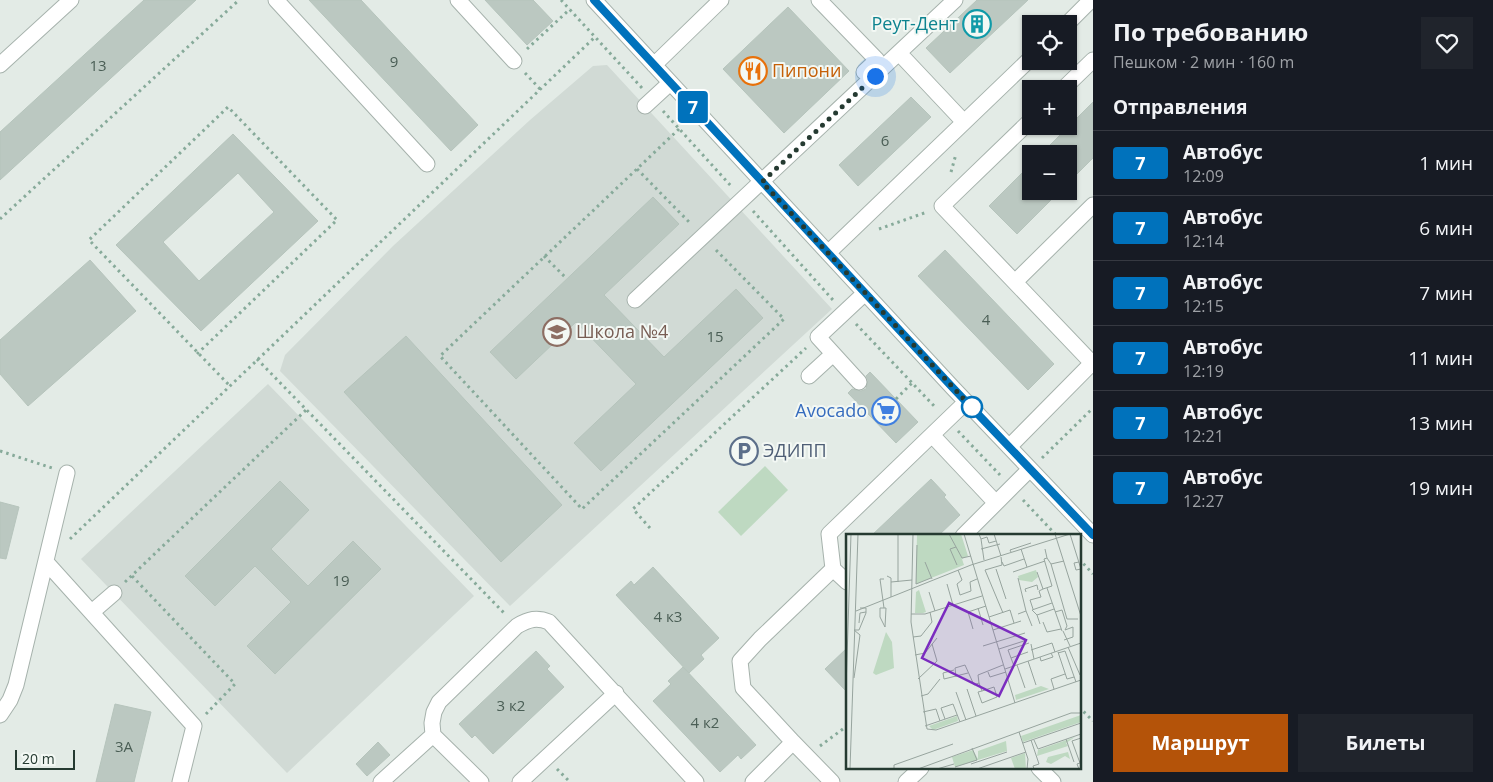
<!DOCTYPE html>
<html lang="ru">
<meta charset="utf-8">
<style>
:root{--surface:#171b24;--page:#20242c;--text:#f1f3f6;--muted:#9ea1a6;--line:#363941;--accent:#b45309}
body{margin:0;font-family:"Open Sans",sans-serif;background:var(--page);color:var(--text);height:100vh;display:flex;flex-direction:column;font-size:19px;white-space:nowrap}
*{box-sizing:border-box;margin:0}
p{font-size:16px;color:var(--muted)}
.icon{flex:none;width:28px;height:28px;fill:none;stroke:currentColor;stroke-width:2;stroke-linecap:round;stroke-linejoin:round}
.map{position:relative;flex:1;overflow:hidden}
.side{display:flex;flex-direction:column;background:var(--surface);width:400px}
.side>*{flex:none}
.badge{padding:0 10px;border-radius:4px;font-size:18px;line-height:32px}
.tools{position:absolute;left:1022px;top:15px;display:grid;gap:10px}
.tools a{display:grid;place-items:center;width:55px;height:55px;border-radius:0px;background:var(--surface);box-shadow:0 1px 4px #0004;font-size:25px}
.scale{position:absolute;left:15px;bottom:12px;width:60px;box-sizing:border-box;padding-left:5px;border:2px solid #253a31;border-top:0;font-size:14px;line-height:18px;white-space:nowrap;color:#253a31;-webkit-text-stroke:4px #f3f8f4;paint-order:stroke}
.you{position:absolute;width:25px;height:25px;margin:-12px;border:4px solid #fff;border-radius:50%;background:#1a73e8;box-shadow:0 0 0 8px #1a73e833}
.map>.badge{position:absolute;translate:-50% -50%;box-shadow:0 0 0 2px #fff}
h2{padding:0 20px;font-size:19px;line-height:45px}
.round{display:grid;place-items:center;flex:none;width:52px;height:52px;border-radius:0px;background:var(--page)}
.overview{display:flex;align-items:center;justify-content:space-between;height:85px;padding:0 20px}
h1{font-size:24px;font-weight:700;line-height:38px}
.primary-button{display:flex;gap:10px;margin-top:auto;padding:10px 20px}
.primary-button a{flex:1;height:58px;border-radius:0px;background:var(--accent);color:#fff;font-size:20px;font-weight:700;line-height:58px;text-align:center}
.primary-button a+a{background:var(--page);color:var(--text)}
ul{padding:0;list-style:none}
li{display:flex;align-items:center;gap:15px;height:65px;padding:0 20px;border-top:1px solid var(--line)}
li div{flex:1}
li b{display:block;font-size:19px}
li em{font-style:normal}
li .badge{min-width:55px;font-weight:700;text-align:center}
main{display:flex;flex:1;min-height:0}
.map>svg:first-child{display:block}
.built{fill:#d1dad5}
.green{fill:#bed9c1}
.building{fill:#bbc8c1;stroke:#b6c4bc;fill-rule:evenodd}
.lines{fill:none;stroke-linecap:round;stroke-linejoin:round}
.minor-casing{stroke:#a6b2ac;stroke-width:17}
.path{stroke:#87aa9a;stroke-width:3;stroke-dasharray:2.5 4;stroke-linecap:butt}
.minor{stroke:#fff;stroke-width:15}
.line-casing{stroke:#fff;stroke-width:11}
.line{stroke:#0072bc;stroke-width:8}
.walk{stroke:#253a31;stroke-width:5;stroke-dasharray:0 9}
.stop-dot{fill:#fff;stroke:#0072bc;stroke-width:2.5}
.labels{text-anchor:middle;stroke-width:4;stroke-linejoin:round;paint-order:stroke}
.number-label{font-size:15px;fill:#4a5e55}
.culture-label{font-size:18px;fill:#0d838f;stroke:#f3f8f4;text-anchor:end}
.food-label{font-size:18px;fill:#c56008;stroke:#f3f8f4;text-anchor:start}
.education-label{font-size:18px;fill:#785e54;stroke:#f3f8f4;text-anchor:start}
.shop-label{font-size:18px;fill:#366cbe;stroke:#f3f8f4;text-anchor:end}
.service-label{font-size:18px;fill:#4e5e75;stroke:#f3f8f4;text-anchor:start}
.inset-road{fill:none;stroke:#97a49e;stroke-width:1}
.view{fill:#7b2cbf;fill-opacity:0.15;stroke:#7b2cbf;stroke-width:2.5}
.inset-edge{fill:none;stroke:#253a31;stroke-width:2.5}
</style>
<main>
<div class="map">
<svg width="1093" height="782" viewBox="0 0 1093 782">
<rect width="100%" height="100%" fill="#e3ebe6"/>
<path class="built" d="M607 65 832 309 510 606 280 371 285 355 393 246 530 120 593 66Z
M268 384 474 596 287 773 81 559Z"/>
<path class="green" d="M765 466 788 490 741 536 718 512Z"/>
<path class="building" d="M144 0H196L0 180V132Z
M309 0H361L478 125 451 151Z
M485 0H533L553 21 527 45Z
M977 0H1028L950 73 926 48Z
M788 7 849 71 784 133 723 69Z
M911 97 931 117 858 186 839 165Z
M1093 102V158L1069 182V154H1041Z
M233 134 318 221 201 331 116 245ZM238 173 274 212 199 281 163 242Z
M1031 164V191H1060L1017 234 989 206Z
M653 197 679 224 604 295 664 357 736 289 763 318 601 471 574 443 636 384 576 322 516 379 490 352Z
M945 250 1054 364 1028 390 918 276Z
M90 260 136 311 28 406 0 374V340Z
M406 336 562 505 501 562 344 392Z
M870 372 918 422 896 443 848 393 852 389 861 391 866 389 868 380 866 376Z
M931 479 946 495 944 497 960 515 938 536H871Z
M280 481 309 510 271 549 308 586 353 541 381 569 275 674 247 646 291 602 255 566 215 606 185 576Z
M0 502 19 507 6 559 0 558Z
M653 567 719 638 701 655 704 659 689 673 616 595 631 581 634 585Z
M847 648V692L825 669Z
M536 651 550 666 547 669 564 687 493 754 475 735 472 738 459 724Z
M683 667 756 745 741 759 738 755 720 772 653 701 671 684 668 681Z
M115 704 151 712 134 782H96Z
M378 742 390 755 367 776 356 764Z"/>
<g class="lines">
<defs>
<path id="minor" d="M276 0 427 164
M458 0 514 61
M594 0 953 388 1093 535
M819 0 877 60 864 72
M1067 24 1091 0
M899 53 964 122
M0 65 71 0
M654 65 721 0
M1063 89 1093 60
M645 106 670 83
M1031 120 942 206 1092 363
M828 253 1031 58
M1015 282 1093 205
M635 300 955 0
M809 376 833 354
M859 382 818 337 865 293
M932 435 996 503
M1009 447 1093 362
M963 536 1030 469
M46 562 194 726 180 782
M847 582 833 569 829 534 966 402
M92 612 114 593
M0 715 10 700 16 685 67 473
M793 742 832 782
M1039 768 1053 782
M381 782 433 735
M481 782 433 735 432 723 434 712 439 702 517 626C529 619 537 617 549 622L696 782
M520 782 616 693
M753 782 793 742 743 688 740 661 760 639 833 569
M906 782 921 768"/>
</defs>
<use href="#minor" class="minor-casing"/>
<path class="path" d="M561 0 642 88
M527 49 570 9
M525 73 540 89
M663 111 731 186
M679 129 440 356 582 509 784 319 714 248
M637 169 691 224
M951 172 956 154
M753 211 833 300
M0 219 239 0
M879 229 927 212
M544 256 567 279
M856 324 936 408
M197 354 337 220 228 107 89 240 230 386
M257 359 506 615
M896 399 912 383
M958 431 1000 475
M0 451 52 468
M1042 458 1093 408
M1023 500 1057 536
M650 528 633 509 806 348
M70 539 596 36
M1079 559 1093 574
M132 576 235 684 205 715
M125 582 306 410
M1079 707 1093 721
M820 746 847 726
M557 769 570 782"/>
<use href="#minor" class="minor"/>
</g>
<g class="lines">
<defs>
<path id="line" d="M594 0 953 388 1093 535"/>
</defs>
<use href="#line" class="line-casing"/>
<use href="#line" class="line"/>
<path class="walk" d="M875 76 762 182 975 411 972 407"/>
</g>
<defs>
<symbol id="building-ring" viewBox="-11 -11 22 22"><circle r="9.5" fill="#f3f8f4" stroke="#0f9aa8" stroke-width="1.5"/><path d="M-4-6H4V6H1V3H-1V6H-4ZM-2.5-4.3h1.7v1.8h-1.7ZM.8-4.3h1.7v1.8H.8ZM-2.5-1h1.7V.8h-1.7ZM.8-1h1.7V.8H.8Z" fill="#0f9aa8"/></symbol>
<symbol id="restaurant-ring" viewBox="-11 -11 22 22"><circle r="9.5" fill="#f3f8f4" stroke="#e8710a" stroke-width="1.5"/><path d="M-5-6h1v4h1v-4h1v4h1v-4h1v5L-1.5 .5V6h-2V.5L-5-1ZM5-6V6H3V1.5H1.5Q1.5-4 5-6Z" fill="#e8710a"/></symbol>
<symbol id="school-ring" viewBox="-11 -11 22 22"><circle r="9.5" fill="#f3f8f4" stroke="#8d6e63" stroke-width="1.5"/><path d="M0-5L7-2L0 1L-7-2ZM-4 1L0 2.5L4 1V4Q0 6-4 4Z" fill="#8d6e63"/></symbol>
<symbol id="supermarket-ring" viewBox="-11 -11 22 22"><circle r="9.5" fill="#f3f8f4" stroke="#3f7fe0" stroke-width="1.5"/><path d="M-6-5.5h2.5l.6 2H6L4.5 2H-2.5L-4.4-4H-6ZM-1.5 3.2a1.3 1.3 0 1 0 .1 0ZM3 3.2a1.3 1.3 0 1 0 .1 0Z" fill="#3f7fe0"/></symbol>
<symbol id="parking-ring" viewBox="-11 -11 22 22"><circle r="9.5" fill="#f3f8f4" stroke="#5c6f8a" stroke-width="1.5"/><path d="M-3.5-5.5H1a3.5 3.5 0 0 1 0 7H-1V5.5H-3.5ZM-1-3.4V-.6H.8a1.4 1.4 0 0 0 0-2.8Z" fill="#5c6f8a"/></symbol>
</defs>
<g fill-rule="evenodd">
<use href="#building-ring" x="961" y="8" width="32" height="32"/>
<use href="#restaurant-ring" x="737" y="55" width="32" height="32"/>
<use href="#school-ring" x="541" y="316" width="32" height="32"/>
<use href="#supermarket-ring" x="870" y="395" width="32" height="32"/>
<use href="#parking-ring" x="728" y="435" width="32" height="32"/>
</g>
<circle class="stop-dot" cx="972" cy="407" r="10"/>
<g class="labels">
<g class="number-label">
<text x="394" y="67">9</text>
<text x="98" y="71">13</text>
<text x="885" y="146">6</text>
<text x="986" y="325">4</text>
<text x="715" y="342">15</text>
<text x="341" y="586">19</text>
<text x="668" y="622">4 к3</text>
<text x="511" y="711">3 к2</text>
<text x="705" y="728">4 к2</text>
<text x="124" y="752">3А</text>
</g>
<g class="culture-label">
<text x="958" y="30">Реут-Дент</text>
</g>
<g class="food-label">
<text x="772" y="77">Пипони</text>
</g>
<g class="education-label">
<text x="576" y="338">Школа №4</text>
</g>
<g class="shop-label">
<text x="867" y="417">Avocado</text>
</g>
<g class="service-label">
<text x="763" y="457">ЭДИПП</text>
</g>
</g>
<g transform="translate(846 534)">
<rect width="235" height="235" fill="#e3ebe6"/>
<path d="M71 0H115L122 22 116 25 118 31 70 50ZM190 36 192 43 186 48 173 46 172 42ZM73 56 80 78 77 79H69L70 58ZM40 98 46 108 48 134 30 141 27 139ZM195 152 203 155 170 166 169 161ZM235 181V188L177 208 175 202ZM111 182 112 187 87 196 83 192ZM229 203 220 209 222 212 191 222 192 216ZM160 207 161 217 109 233 106 223 127 216 132 225V217ZM222 218 224 225 219 222 205 230 200 228 202 223ZM179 219 180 235H169L165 224Z" fill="#bed9c1"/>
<path class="inset-road" d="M67 0 65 88 81 195 90 196 235 146M103 0 116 24 125 22M118 0 169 169M133 0 135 5 141 3 143 9 150 7M148 0 155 22M209 0 235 82M224 0 235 35M135 5 138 26M71 11 70 50 85 44M110 13 104 15 111 31M135 15 154 10M175 15 181 33M165 18 164 16 185 9M155 23 156 31 139 36 157 79M201 24 205 30 218 27M79 28 86 45M156 28 158 32 178 25M233 28 228 29 230 36 235 35M205 30 221 85H232M150 35 160 65M112 36 116 46 111 50 114 61 125 57 124 48 131 45M167 38 199 27M191 38 197 55 206 52 198 25 201 24 199 15M41 42 45 44V63M172 44 180 77 172 80M45 48 66 46M52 48V0M101 50 107 71M201 54 216 97M83 58 89 77M180 58 179 55 191 51 192 56M34 74H40L39 93 34 83ZM38 74 34 45H38M132 74 137 91M187 75 184 66 195 63 193 57 197 55M10 77 125 31 224 0M180 77 186 92M209 78 216 76 221 92 219 96 227 93V103L218 106M65 80H79L136 62M191 81 186 76 206 69M143 83 164 76 168 89M197 88 201 98 215 95M13 89 14 79 20 78M194 90 191 81 208 75M127 95 122 78 140 72M147 96 175 87M217 97 224 112M67 103 75 102 86 88 84 78M185 110 188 125M137 112 179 99M222 113 234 141M153 115 181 106M185 116 206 109 209 118M212 118 221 145 228 143M212 119 219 117 230 148M69 121 79 119 91 104M194 123 195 127 207 123 205 119M165 124 182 118M182 127 190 151M171 131 179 154M168 132 162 116 183 109M159 135 235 109M108 136 97 139 98 145 122 139M142 138 144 143 160 138M110 143 109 134 119 131 128 151 133 149 132 141 157 131M8 144 14 101 8 96H13L20 79V74H14M72 145 91 127 86 110M133 149 136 157 148 153 151 163 136 169 132 158 136 157M0 155 5 0M121 155 130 182M208 155 205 145 219 140M110 158 120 186M75 162 82 160 94 145M77 178 90 175 94 187M99 185 95 174 107 170 114 188M79 192 111 181M173 198 182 225 181 235M220 205 228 228M185 206 193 230 187 232 188 235M188 206 192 215 235 200M177 209 235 189M125 230 161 218M109 233 131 226 126 214M4 235 12 0M48 235V231L107 210M72 235 225 179H235M91 235 108 230M131 235 180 218M233 235 231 230 234 229 226 207 235 204"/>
<path class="view" d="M103 69 180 106 153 162 76 124Z"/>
<rect width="235" height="235" class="inset-edge"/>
</g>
</svg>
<div class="tools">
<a><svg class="icon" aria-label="locate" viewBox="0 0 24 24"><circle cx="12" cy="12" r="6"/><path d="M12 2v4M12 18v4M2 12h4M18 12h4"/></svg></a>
<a>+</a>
<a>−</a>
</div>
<div class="scale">20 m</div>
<div class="you" style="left:875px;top:76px"></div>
<b class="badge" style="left:693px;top:107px;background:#0072bc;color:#fff">7</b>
</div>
<section class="side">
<div class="overview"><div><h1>По требованию</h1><p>Пешком · 2 мин · 160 m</p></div><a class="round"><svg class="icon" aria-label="heart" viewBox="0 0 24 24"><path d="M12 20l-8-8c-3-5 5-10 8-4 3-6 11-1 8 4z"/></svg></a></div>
<h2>Отправления</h2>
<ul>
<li><span class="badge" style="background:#0072bc;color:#fff">7</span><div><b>Автобус</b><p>12:09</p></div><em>1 мин</em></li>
<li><span class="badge" style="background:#0072bc;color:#fff">7</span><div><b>Автобус</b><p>12:14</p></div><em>6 мин</em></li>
<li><span class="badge" style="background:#0072bc;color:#fff">7</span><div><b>Автобус</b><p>12:15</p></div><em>7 мин</em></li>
<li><span class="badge" style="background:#0072bc;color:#fff">7</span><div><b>Автобус</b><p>12:19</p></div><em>11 мин</em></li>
<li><span class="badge" style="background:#0072bc;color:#fff">7</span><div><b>Автобус</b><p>12:21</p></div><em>13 мин</em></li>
<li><span class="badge" style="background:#0072bc;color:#fff">7</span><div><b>Автобус</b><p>12:27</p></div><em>19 мин</em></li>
</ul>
<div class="primary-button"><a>Маршрут</a><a>Билеты</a></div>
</section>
</main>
